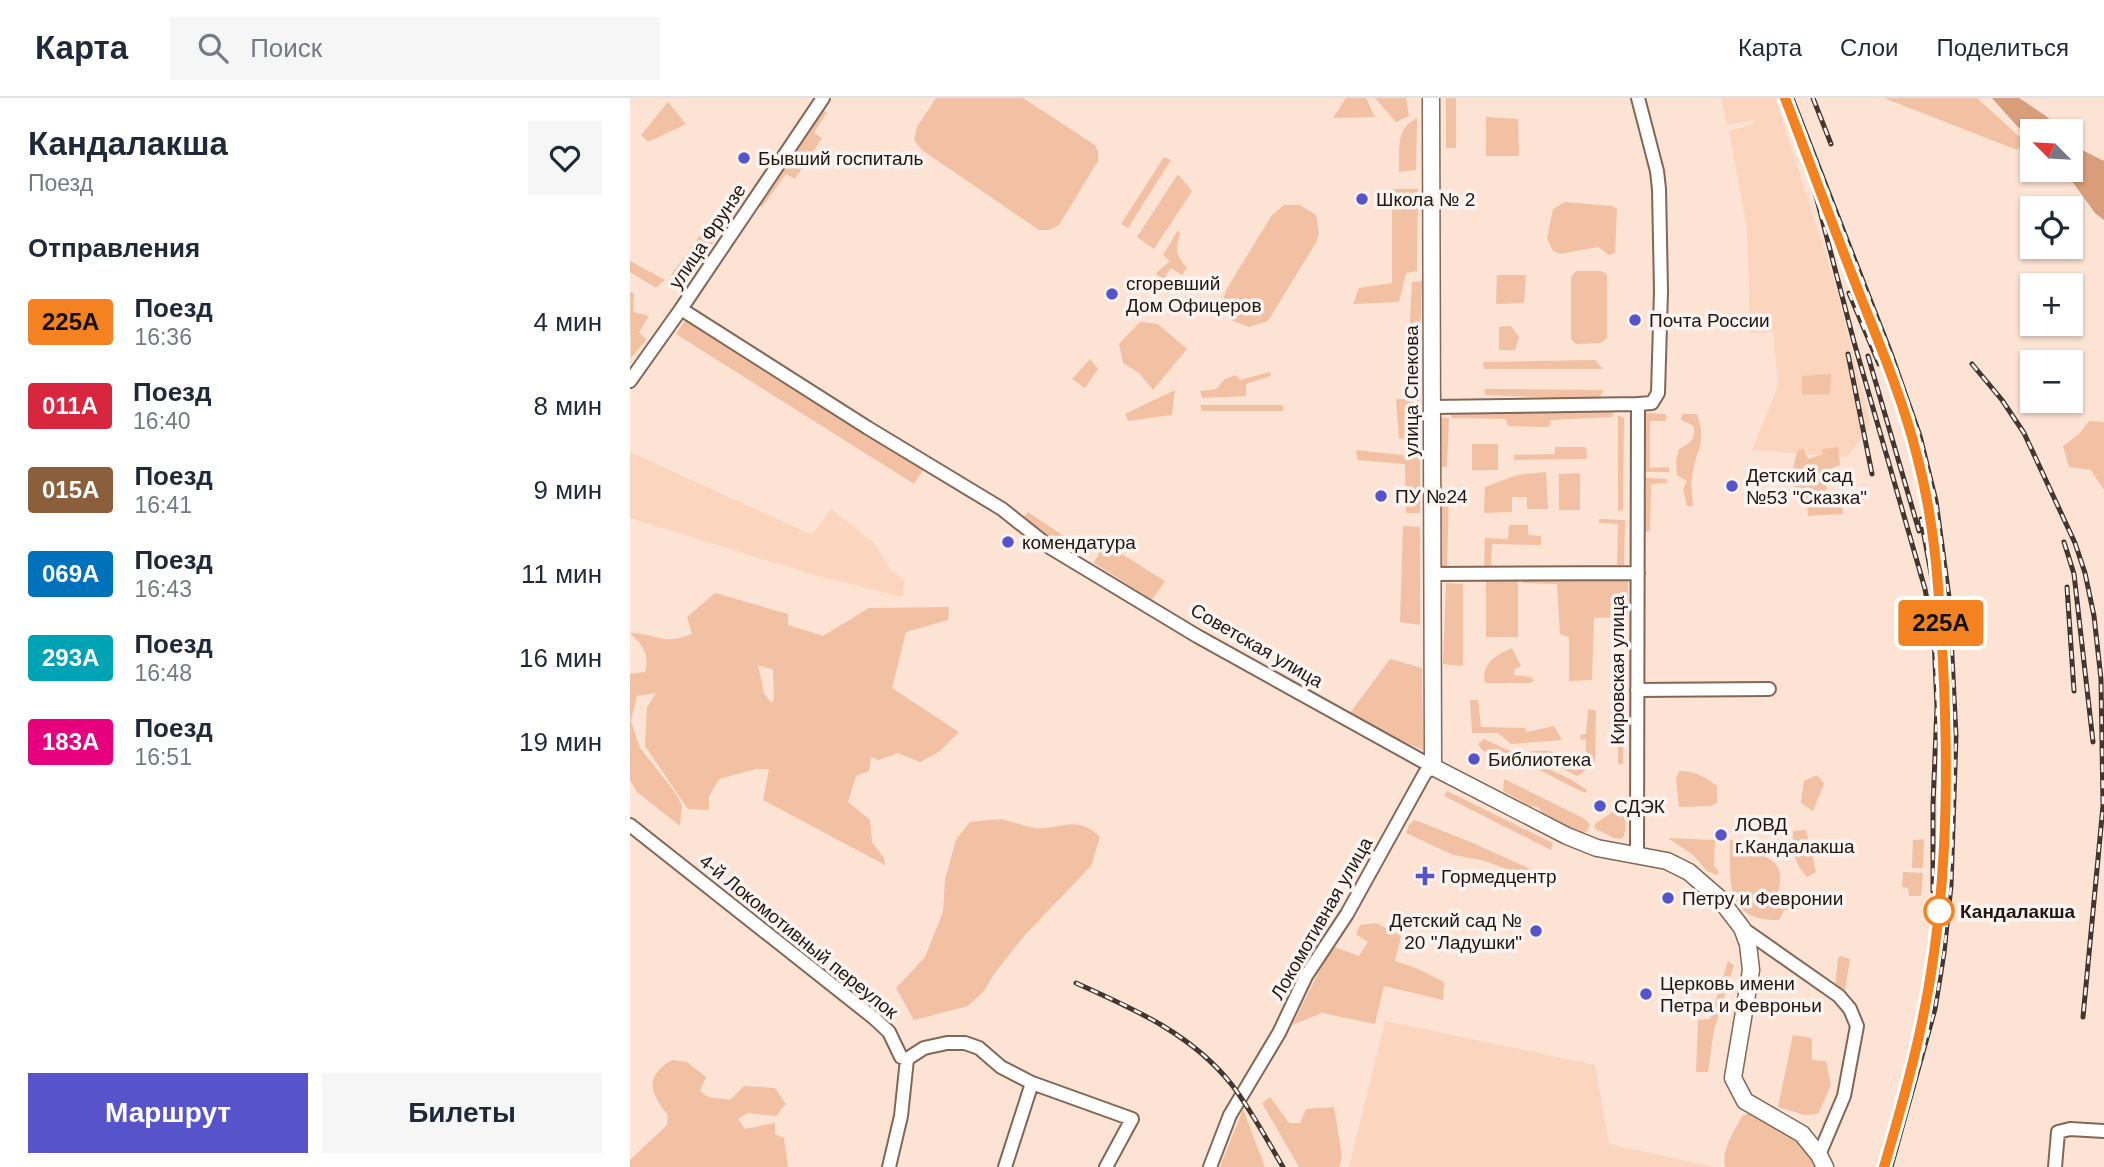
<!DOCTYPE html>
<html lang="ru">
<meta charset="utf-8">
<style>
:root{--surface:#fff;--page:#f6f6f7;--text:#1f2937;--muted:#747a83;--line:#e0e1e3;--accent:#5753ca}
body{margin:0;font-family:Arial,sans-serif;background:var(--page);color:var(--text);height:100vh;display:flex;flex-direction:column;font-size:26px;white-space:nowrap}
*{box-sizing:border-box;margin:0}
p{font-size:23px;color:var(--muted)}
.icon{flex:none;width:38px;height:38px;fill:none;stroke:currentColor;stroke-width:2;stroke-linecap:round;stroke-linejoin:round}
.map{position:relative;flex:1;overflow:hidden}
.panel{display:flex;flex-direction:column;background:var(--surface);width:630px}
.panel>*{flex:none}
.badge{padding:0 14px;border-radius:5px;font-size:24px;line-height:46px}
.needle{width:46px;rotate:294deg}
.controls{position:absolute;left:1390px;top:21px;display:grid;gap:14px}
.controls a{display:grid;place-items:center;width:63px;height:63px;border-radius:0px;background:var(--surface);box-shadow:0 2px 5px #0004;font-size:35px}
.map>.badge{position:absolute;translate:-50% -50%;box-shadow:0 0 0 4px #fff}
h2{padding:0 28px;font-size:26px;line-height:63px}
.round{display:grid;place-items:center;flex:none;width:74px;height:74px;border-radius:0px;background:var(--page)}
.overview{display:flex;align-items:center;justify-content:space-between;height:119px;padding:0 28px}
h1{font-size:33px;font-weight:600;line-height:52px}
.primary-button{display:flex;gap:14px;margin-top:auto;padding:14px 28px}
.primary-button a{flex:1;height:80px;border-radius:0px;background:var(--accent);color:#fff;font-size:28px;font-weight:600;line-height:80px;text-align:center}
.primary-button a+a{background:var(--page);color:var(--text)}
ul{padding:0;list-style:none}
li{display:flex;align-items:center;gap:21px;height:84px;padding:0 28px}
li div{flex:1}
li b{display:block;font-size:26px}
li em{font-style:normal}
li .badge{min-width:77px;font-weight:700;text-align:center}
header{display:flex;align-items:center;gap:42px;box-sizing:border-box;height:98px;padding:0 35px;background:var(--surface);border-bottom:2px solid var(--line)}
header strong{font-size:33px}
nav{display:flex;gap:38px;margin-inline-start:auto;font-size:24px}
.search{width:490px;height:63px;background:var(--page);display:flex;align-items:center;gap:18px;box-sizing:border-box;padding:0 24px;border-radius:0px;color:var(--muted);font-size:26px}
main{display:flex;flex:1;min-height:0}
.map>svg:first-child{display:block}
.built{fill:#fcd5bf}
.green{fill:#f2c0a2;fill-rule:evenodd}
.water{fill:#d89d7a}
.lines{fill:none;stroke-linecap:round;stroke-linejoin:round}
.minor-casing{stroke:#826757;stroke-width:16}
.major-casing{stroke:#826757;stroke-width:19}
.minor{stroke:#fff;stroke-width:12}
.major{stroke:#fff;stroke-width:16}
.rail-casing{stroke:#43362f;stroke-width:5}
.rail{stroke:#fbf4f1;stroke-width:2.5;stroke-dasharray:8;stroke-linecap:butt}
.line-casing{stroke:#fff;stroke-width:16}
.line{stroke:#f58220;stroke-width:10}
.poi-dot{fill:#5753ca;stroke:#fbf4f1;stroke-width:2.5}
.stop-dot{fill:#fff;stroke:#f58220;stroke-width:3.5}
.labels{text-anchor:middle;stroke-width:7;stroke-linejoin:round;paint-order:stroke}
.poi-label{font-size:19px;fill:#211610;stroke:#fbf4f1;text-anchor:start}
.street-label{font-size:19px;fill:#211610;stroke:#fbf4f1}
.stop-label{font-size:19px;font-weight:bold;fill:#211610;stroke:#fbf4f1;text-anchor:start}
</style>
<header>
<strong>Карта</strong>
<div class="search"><svg class="icon" aria-label="search" viewBox="0 0 24 24"><circle cx="10" cy="10" r="6"/><path d="M15 15l6 6"/></svg>Поиск</div>
<nav><a>Карта</a><a>Слои</a><a>Поделиться</a></nav>
</header>
<main>
<section class="panel">
<div class="overview"><div><h1>Кандалакша</h1><p>Поезд</p></div><a class="round"><svg class="icon" aria-label="heart" viewBox="0 0 24 24"><path d="M12 20l-8-8c-3-5 5-10 8-4 3-6 11-1 8 4z"/></svg></a></div>
<h2>Отправления</h2>
<ul>
<li><span class="badge" style="background:#f58220;color:#111">225А</span><div><b>Поезд</b><p>16:36</p></div><em>4 мин</em></li>
<li><span class="badge" style="background:#d7263d;color:#fff">011А</span><div><b>Поезд</b><p>16:40</p></div><em>8 мин</em></li>
<li><span class="badge" style="background:#8b5e3c;color:#fff">015А</span><div><b>Поезд</b><p>16:41</p></div><em>9 мин</em></li>
<li><span class="badge" style="background:#0072bc;color:#fff">069А</span><div><b>Поезд</b><p>16:43</p></div><em>11 мин</em></li>
<li><span class="badge" style="background:#00a3b4;color:#fff">293А</span><div><b>Поезд</b><p>16:48</p></div><em>16 мин</em></li>
<li><span class="badge" style="background:#e6007e;color:#fff">183А</span><div><b>Поезд</b><p>16:51</p></div><em>19 мин</em></li>
</ul>
<div class="primary-button"><a>Маршрут</a><a>Билеты</a></div>
</section>
<div class="map">
<svg width="1474" height="1069" viewBox="0 0 1474 1069">
<rect width="100%" height="100%" fill="#fce3d4"/>
<path class="built" d="M1091 0H1145L1204 182 1241 328 1217 359 1122 352 1148 288 1143 234 1120 235 1117 130 1099 33 1124 26V22L1097 27Z
M0 354 182 437 201 411 243 444 260 471 275 484 272 499 181 476 0 420Z
M755 923 965 967 979 1046 1085 1069H719Z"/>
<path class="green" d="M306 0H393L465 47 468 54V63L429 127 419 132H409L292 52 284 42 287 29Z
M716 0H736L745 19 703 20Z
M745 0H776L779 18 766 24Z
M816 0H826V50H816Z
M1254 0H1347L1394 43 1387 52Z
M38 4 56 26 18 44 11 37Z
M191 12 197 14 184 35 192 40 165 81 156 76 132 109 127 106Z
M856 19 888 21 889 58H856Z
M787 20 786 72 769 74C770 52 765 31 787 20Z
M534 59 541 62 498 130 491 126Z
M548 76 562 93 524 151 507 139Z
M762 91H788L787 173 776 175 769 204 723 206 729 190 762 185Z
M935 104 983 108 987 111 985 155 979 157 968 149 930 156 923 153 917 140 923 111Z
M654 107H670L686 117 689 135 687 143 638 223 619 229 601 222 593 203 596 192 642 117Z
M83 120 97 125 53 185 41 177Z
M548 132 550 136C545 151 546 158 557 170L552 177 541 170 536 177 546 191 535 193 526 175 540 163 533 157Z
M0 163 35 182 26 190 0 174Z
M946 173H971L977 177V240L971 245 946 246 941 241V179Z
M867 177H896L894 205 866 206Z
M792 183 790 242H779L782 184Z
M0 194 4 196 3 214 19 218 9 234 16 242 1 260Z
M56 221 294 371 284 386 46 236Z
M510 224 528 226 557 251 523 292 509 275 493 265 489 246Z
M881 228 889 239 885 252H869V229Z
M460 261 468 271 455 290 442 281Z
M965 262 973 271H854L853 264Z
M640 274 641 278 616 286V298L572 300 570 293 586 291 595 281 606 277 610 282Z
M1201 276 1200 296 1172 297V278Z
M854 291 973 292 970 299 956 301 855 297Z
M545 292 542 317 498 323 495 316Z
M766 301 789 302V308H777L776 329H787L788 343 769 340Z
M570 307H653L654 313H572Z
M821 313 983 314 982 319 921 322 919 329 878 328 876 321 821 320Z
M1014 315 1036 316V323H1020V370L1039 369V374H1014Z
M1052 316H1067C1078 347 1065 351 1062 380 1060 389 1063 399 1063 408H1057L1053 391 1057 383 1047 377 1046 363 1049 351C1061 345 1065 342 1064 328L1051 322Z
M988 317 994 320 993 411 988 413Z
M808 319 819 320 817 369H808Z
M1459 323 1474 324V392L1461 372 1439 369 1433 348 1449 336Z
M842 346H868V372H842Z
M925 349H956L957 361 884 362V357L925 356Z
M1208 349 1210 367 1195 373 1197 395 1212 399 1213 416 1178 418 1176 396 1165 391 1162 376 1167 354 1173 350 1178 361 1193 356 1192 351Z
M726 352 790 359V415H776L775 366 728 362Z
M916 374 918 411H897V399H882V414L854 415 855 389 887 377Z
M950 375V412H929V376Z
M1016 380 1037 381V385L1021 386 1020 433 1015 434Z
M811 392H819L817 470 810 473Z
M398 414 453 451 446 457 391 422Z
M969 421 995 422 994 467H987L988 426 969 425Z
M879 427H898V437L911 438V447L862 446 861 470 854 469 855 440 878 441Z
M773 428 790 429V527L770 524Z
M474 445 535 483 522 502 464 465Z
M891 479H939L998 483V519L964 520 962 582 939 583V539L930 536 927 486 893 485Z
M856 481H888V539H856Z
M816 485 833 486V568L813 566Z
M85 495 158 516V527L193 538 239 510 319 509 318 522 276 534 262 590 329 634 309 654 290 664 268 655 249 662 241 659 239 673 226 678 218 704 240 722 242 744 254 760 255 767 133 702 139 671H126L89 681 79 699V712L58 711 15 648 17 609 26 595 7 598 1 623 10 650 44 693 52 707 50 728 7 694 0 682V576L15 574C20 557 13 547 0 535 30 536 31 548 62 536L57 519ZM128 567 143 572 144 603 141 605 134 595Z
M882 550 891 568 885 571 884 577 901 579 904 583 900 585H855C851 566 865 557 882 550Z
M760 561 792 570 793 652 755 636 720 615Z
M840 602H848L851 629 895 630 897 634 924 628 932 642 881 646 868 635H842Z
M988 609H994L993 666H988Z
M958 611 966 613 965 664C958 668 955 674 947 678L899 654C913 651 935 653 944 666L951 665 956 661V641L951 642 950 637 956 636Z
M854 641 942 682 957 692 955 695C934 686 897 663 877 659 865 657 854 658 848 646Z
M1049 673C1065 673 1075 679 1087 688V705L1081 708 1049 709 1046 681Z
M1187 677 1194 686 1183 713 1171 705 1174 683Z
M874 681 953 720 960 726 958 732 951 737 913 716 908 709 900 708 873 693Z
M817 693 923 745 921 752 814 698Z
M987 711H991C997 718 997 733 992 741L984 740 964 730 966 725Z
M371 721C382 724 394 728 405 730 428 733 446 715 470 739L461 768 394 838 364 876 354 893 338 908 284 922 266 890 295 859 313 814 315 781 326 742 340 724Z
M785 722 843 745 914 777 907 782 852 762 823 757 776 735 779 727Z
M1176 732 1186 774 1177 779C1164 765 1162 753 1163 733Z
M1038 740 1085 742 1084 768 1089 774 1087 777 1077 773 1063 757Z
M1294 741 1293 770H1282L1283 742Z
M1100 742H1120L1121 755C1145 759 1155 769 1148 794L1153 798 1163 793 1172 806 1166 813 1154 812 1149 822C1094 823 1100 784 1100 742Z
M1273 774 1293 775 1291 798H1279L1278 790 1272 789Z
M746 825 771 838 765 863 786 870 814 884 813 902 754 888 745 926 692 915 662 927 702 848 729 858 738 844 726 836 730 827Z
M1211 858 1220 861 1215 892 1205 888 1208 860Z
M1098 863 1104 867 1084 932 1078 974H1066L1068 922 1080 921Z
M1163 937 1182 940V962L1196 963 1201 987 1188 1016 1174 1017 1148 1009Z
M42 962 57 964 76 979 70 993 78 999 100 1002 114 988 145 990 156 1006 146 1018 118 1015 108 1021 115 1031 145 1025V1036L154 1040 158 1069H0V1062L37 1027 38 1017C20 995 14 978 42 962Z
M640 999 659 1025H670L676 1011 704 1009 712 1059 709 1069H669L632 1005Z
M613 1011 635 1069H590Z
M1121 1015C1146 1028 1177 1042 1188 1069H1095C1091 1052 1104 1032 1113 1017Z"/>
<path class="water" d="M1362 0H1389L1416 18 1433 33H1402V40L1386 27Z
M1440 42 1446 49 1474 63V122L1465 115 1434 72H1440Z"/>
<g class="lines">
<defs>
<path id="minor" d="M193 0 51 211 238 330 372 411 421 450 567 538 803 669 795 675 717 816 676 878 649 935 600 1017 580 1069
M0 283 51 211
M802 309 1008 306
M802 476 1008 475
M1007 592 1139 591
M0 727 244 920 259 934 271 959 277 961 294 950 317 945H335L349 950 371 969 402 985 502 1021 476 1069
M1007 757 1008 306 1022 305 1028 295 1031 193 1029 91 1027 73 1008 0
M1112 830 1209 898 1220 911 1227 928 1214 998 1189 1057
M259 1069 271 1018 277 961
M375 1069 402 985
M1425 1069 1428 1034 1440 1031 1474 1033"/>
<path id="major" d="M801 0 803 669 937 738 967 750 1037 763 1059 774 1089 800 1112 830 1118 846 1121 872 1103 980 1115 1003 1172 1036 1189 1057 1195 1069"/>
</defs>
<use href="#minor" class="minor-casing"/>
<use href="#major" class="major-casing"/>
<use href="#minor" class="minor"/>
<use href="#major" class="major"/>
<defs>
<path id="rail" d="M1162 0 1262 258 1290 338 1306 403 1319 499 1326 638 1321 788 1314 855 1305 911 1261 1069
M1183 0 1201 46
M1178 67 1224 244 1295 491 1304 540 1307 609 1303 707V793
M1219 195 1249 266
M1218 256 1242 376
M1238 258 1289 433
M1342 266 1372 302 1394 335 1445 445 1455 475 1464 518 1471 581 1473 708 1453 919
M1291 421 1303 486
M1434 444 1444 476 1463 644
M1437 489 1444 593
M446 885C504 911 562 936 602 987 621 1012 637 1042 653 1069"/>
</defs>
<use href="#rail" class="rail-casing"/>
<use href="#rail" class="rail"/>
</g>
<g class="lines">
<defs>
<path id="line" d="M1155 0C1180 65 1204 131 1230 197 1251 250 1273 302 1287 358 1306 429 1309 494 1313 566 1319 683 1317 799 1294 914 1284 966 1269 1018 1254 1069"/>
</defs>
<use href="#line" class="line-casing"/>
<use href="#line" class="line"/>
</g>
<g class="poi-dot">
<circle cx="114" cy="60" r="7"/>
<circle cx="732" cy="101" r="7"/>
<circle cx="482" cy="196" r="7"/>
<circle cx="1005" cy="222" r="7"/>
<circle cx="1102" cy="388" r="7"/>
<circle cx="751" cy="398" r="7"/>
<circle cx="378" cy="444" r="7"/>
<circle cx="844" cy="661" r="7"/>
<circle cx="970" cy="708" r="7"/>
<circle cx="1091" cy="737" r="7"/>
<path d="M791.5 767.5h7v7h7v7h-7v7h-7v-7h-7v-7h7z"/>
<circle cx="1038" cy="800" r="7"/>
<circle cx="906" cy="833" r="7"/>
<circle cx="1016" cy="896" r="7"/>
</g>
<circle class="stop-dot" cx="1309" cy="813" r="14"/>
<g class="labels">
<g class="poi-label">
<text x="128" y="67">Бывший госпиталь</text>
<text x="746" y="108">Школа № 2</text>
<text x="496" y="192">сгоревший<tspan x="496" dy="22">Дом Офицеров</tspan></text>
<text x="1019" y="229">Почта России</text>
<text x="1116" y="384">Детский сад<tspan x="1116" dy="22">№53 "Сказка"</tspan></text>
<text x="765" y="405">ПУ №24</text>
<text x="392" y="451">комендатура</text>
<text x="858" y="668">Библиотека</text>
<text x="984" y="715">СДЭК</text>
<text x="1105" y="733">ЛОВД<tspan x="1105" dy="22">г.Кандалакша</tspan></text>
<text x="811" y="785">Гормедцентр</text>
<text x="1052" y="807">Петру и Февронии</text>
<text x="892" y="829" text-anchor="end">Детский сад №<tspan x="892" dy="22">20 "Ладушки"</tspan></text>
<text x="1030" y="892">Церковь имени<tspan x="1030" dy="22">Петра и Февроньи</tspan></text>
</g>
<g class="street-label">
<text transform="translate(77 138) rotate(-56)" y="7">улица Фрунзе</text>
<text transform="translate(781 293) rotate(-90)" y="7">улица Спекова</text>
<text transform="translate(627 547) rotate(30)" y="7">Советская улица</text>
<text transform="translate(987 572) rotate(-90)" y="7">Кировская улица</text>
<text transform="translate(691 820) rotate(-60)" y="7">Локомотивная улица</text>
<text transform="translate(169 838) rotate(39)" y="7">4-й Локомотивный переулок</text>
</g>
<g class="stop-label">
<text x="1330" y="820">Кандалакша</text>
</g>
</g>
</svg>
<div class="controls">
<a><svg class="needle" viewBox="-14 -14 28 28"><path d="M0-13l5 13h-10z" fill="#e53935"/><path d="M0 13l5-13h-10z" fill="#747a83"/></svg></a>
<a><svg class="icon" aria-label="locate" viewBox="0 0 24 24"><circle cx="12" cy="12" r="6"/><path d="M12 2v4M12 18v4M2 12h4M18 12h4"/></svg></a>
<a>+</a>
<a>−</a>
</div>
<b class="badge" style="left:1311px;top:525px;background:#f58220;color:#111">225А</b>
</div>
</main>
